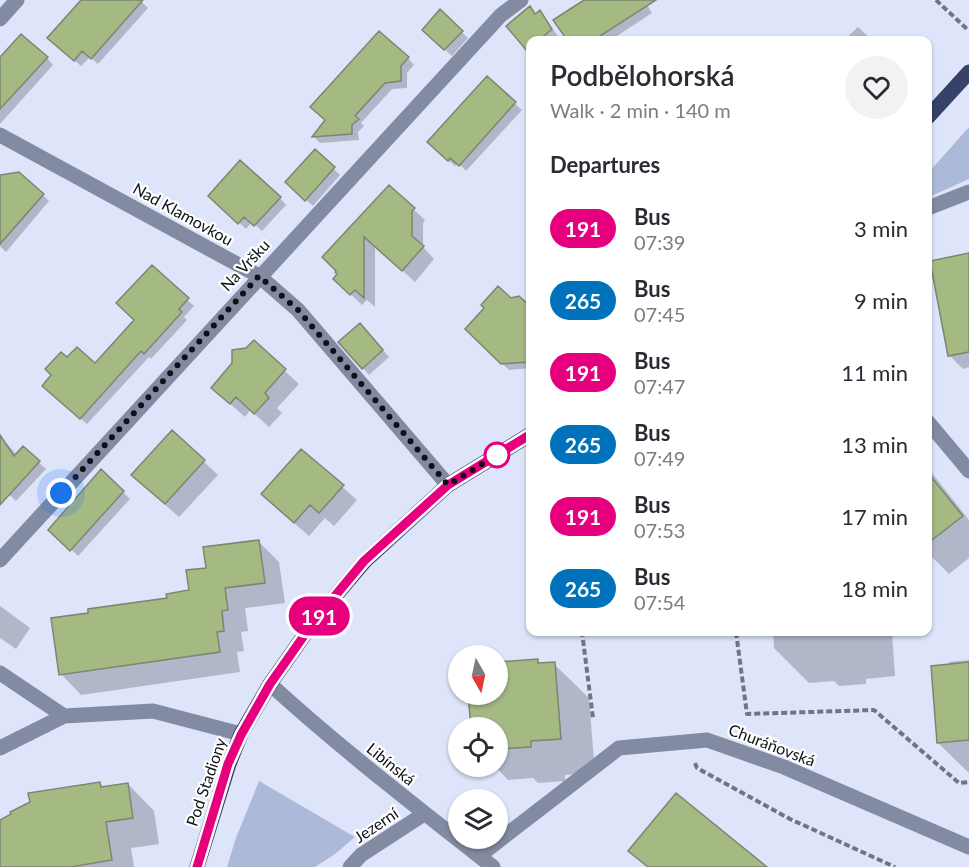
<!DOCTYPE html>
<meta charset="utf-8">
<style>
:root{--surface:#fff;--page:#f2f2f3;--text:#2b2b33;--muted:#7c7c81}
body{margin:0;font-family:Lato,sans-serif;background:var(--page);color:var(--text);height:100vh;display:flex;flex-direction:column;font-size:22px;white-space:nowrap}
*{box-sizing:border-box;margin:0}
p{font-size:20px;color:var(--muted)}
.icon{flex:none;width:33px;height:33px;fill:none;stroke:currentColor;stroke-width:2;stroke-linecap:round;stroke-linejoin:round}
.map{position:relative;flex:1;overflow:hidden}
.drawer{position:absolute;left:526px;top:36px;width:406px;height:600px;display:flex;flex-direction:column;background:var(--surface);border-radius:12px;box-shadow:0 2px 4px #0004}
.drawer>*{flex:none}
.badge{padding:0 12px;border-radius:20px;font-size:21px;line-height:39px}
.needle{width:39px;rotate:171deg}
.buttons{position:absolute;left:448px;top:645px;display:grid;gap:12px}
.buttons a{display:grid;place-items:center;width:60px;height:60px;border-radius:50%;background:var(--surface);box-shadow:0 2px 4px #0004;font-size:30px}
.you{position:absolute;width:30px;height:30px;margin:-15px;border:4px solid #fff;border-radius:50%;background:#1a73e8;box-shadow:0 0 0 9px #1a73e833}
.map>.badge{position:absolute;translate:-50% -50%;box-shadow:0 0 0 3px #fff}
h2{padding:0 24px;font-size:22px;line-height:54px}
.round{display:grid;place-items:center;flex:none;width:63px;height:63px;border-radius:32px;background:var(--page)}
.headline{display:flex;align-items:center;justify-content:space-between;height:102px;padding:0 24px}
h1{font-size:28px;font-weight:600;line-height:45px}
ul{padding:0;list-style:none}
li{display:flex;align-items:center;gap:18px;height:72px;padding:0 24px}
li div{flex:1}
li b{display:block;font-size:22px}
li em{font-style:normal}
li .badge{min-width:66px;font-weight:700;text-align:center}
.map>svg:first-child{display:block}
.green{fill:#adb9d9}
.shadow{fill:#0003}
.building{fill:#a5b983;stroke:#7e8572;stroke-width:1.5}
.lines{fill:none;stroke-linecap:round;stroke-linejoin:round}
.path{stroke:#707582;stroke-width:4;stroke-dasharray:6 3;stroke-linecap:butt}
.minor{stroke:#838ba2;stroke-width:15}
.major{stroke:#364267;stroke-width:15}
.line-casing{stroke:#fff;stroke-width:14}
.line{stroke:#e6007e;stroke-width:9}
.walk{stroke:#0e1117;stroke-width:6;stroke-dasharray:0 10.8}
.stop-dot{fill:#fff;stroke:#e6007e;stroke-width:3}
.labels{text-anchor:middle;stroke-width:4.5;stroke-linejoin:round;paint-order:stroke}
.street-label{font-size:16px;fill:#0e1117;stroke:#fff}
</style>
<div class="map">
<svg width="969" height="867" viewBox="0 0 969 867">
<rect width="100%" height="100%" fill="#dee5fa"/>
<path class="green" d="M969 127V179L929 197V172Z
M259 781 355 837 335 854 315 867H227L236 838Z"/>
<path class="shadow" d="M83 0H140L148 8 98 64 90 57 81 66 56 45Z
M587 0H644L652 13 611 40H569L555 21Z
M530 8 536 15 540 12 558 36 553 40H531V53L528 50Z
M440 12 468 38 452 56 430 36Z
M858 27 872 40H844Z
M47 58 53 65 0 124V60Z
M408 58 414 65 407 73V88L392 89 361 123 364 126 358 132 359 140 320 143 314 137 326 120Z
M487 79 522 110 466 171 458 163 455 166 436 149Z
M315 151 340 175 313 206 294 189Z
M0 182 43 195 49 201 6 252 0 246Z
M389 187 425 220 423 223V247L434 259 415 282 375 245V307L367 300 362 305 335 279Z
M210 196 280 198 286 205 262 231 252 222 246 229Z
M969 255V367L963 369 949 355Z
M152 267 194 306 184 317 187 320 151 359 149 357 87 424 50 392 67 359 96 365 136 320Z
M531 318V368L509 370 467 329Z
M367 332 389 357 369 375 363 368Z
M254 343 299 384 277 408 282 413 269 427 250 410 245 417 227 401 247 349Z
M172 432 218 475 179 517 147 489Z
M0 436 17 455 23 448 46 469 16 501 0 486Z
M301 451 357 500 334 526 325 518 309 536 277 508Z
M928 468 969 520V558L949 574 928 553Z
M101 471 130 499 78 556 50 529Z
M259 542 279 562 285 603 245 608 248 631 241 632 244 651 237 652 240 672 81 695 61 674 169 599 191 591 207 569Z
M0 606 30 628 16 649 0 638Z
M773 632H892L895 676 866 679V684L839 686 834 681 809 683 774 648Z
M969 660V773L938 743 949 662Z
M537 661 541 664H554L589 698 595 773 565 775V781L538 783 533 778 508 780 495 766H498V664Z
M99 783 104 788 128 784 154 811 159 844 131 848 134 867H0V821L31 803Z"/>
<path class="building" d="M81 0H143L91 59 82 51 74 61 47 38Z
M584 0H656L594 40H567L553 20Z
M530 6 535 14 540 10 552 29 539 40H531V47L527 51 506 26Z
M440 9 463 31 444 50 422 30Z
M379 31 409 57 401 66V81L385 83 355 116 359 119 352 125V134L312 137 325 120 310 107Z
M21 34 48 57 0 109V57Z
M487 76 516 102 459 166 450 158 448 161 427 142Z
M315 149 335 167 305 201 285 182Z
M240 160 281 197 254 226 244 217 238 224 208 196Z
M19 172 44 194 0 244V175Z
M389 185 415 208 412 211V236L424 246 402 271 364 237V298L355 290 350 295 333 279 337 274 335 272 336 271 322 257Z
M969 253V352L948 356 930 261Z
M152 265 189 298 179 309 182 312 144 354 141 351 80 419 42 386 51 375 45 369 61 352 67 357 77 347 95 363 134 320 116 303Z
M498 286 511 298 519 296 530 306 528 314 531 317V340L529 342 528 362 501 364 465 329 484 308 481 305Z
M360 323 383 350 362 369 338 342Z
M254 340 286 369 265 393 269 398 254 414 236 397 230 404 211 388 232 363V350L246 348Z
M172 430 205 460 165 504 131 475Z
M0 435 14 456 23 446 40 461 0 505Z
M301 449 344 485 319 513 310 505 294 523 261 494Z
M101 469 124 491 70 551 48 530Z
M928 473 963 516 928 543Z
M259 540 265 583 225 588 228 610 222 611 224 631 217 632 220 652 59 675 51 618 88 613V609L167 598 166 594 189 590 186 570 206 568 203 547Z
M538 659V663L555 662 561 739 531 741V747L502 749 501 743 498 744V728H471L468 694H498V662Z
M969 662V740L937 743 931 666Z
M100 782 101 787 128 783 133 818 106 822 112 860 71 867H0V820L11 814 10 812 30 802 28 793Z
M676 793 767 867H648L628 851Z"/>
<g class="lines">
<path class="path" d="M936 0 967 29
M592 632H582L593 718
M736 632 747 714 874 710 959 783 969 782
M695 763 697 768 790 819 895 867"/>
<path class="minor" d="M0 19 17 0
M0 135 259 276 298 310 448 485
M928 208 969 192
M928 422 969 471
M0 560 501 15 521 0
M0 673 64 716 153 711 241 734
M270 684C341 749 417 807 493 867
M0 748 64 716
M479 856 619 748 707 740 784 767 969 847
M350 867 361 855 424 814"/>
<path class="major" d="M928 117 969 72
M197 867 229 764 241 734 270 684 315 620 365 561 448 485 531 434"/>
</g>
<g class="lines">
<defs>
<path id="line" d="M197 867 228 764 241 735 270 684 315 620 364 561 448 485 531 434"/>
</defs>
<use href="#line" class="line-casing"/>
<use href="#line" class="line"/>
<path class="walk" d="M61 493 259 276 298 310 448 485 497 455"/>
</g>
<circle class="stop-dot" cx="497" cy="455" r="12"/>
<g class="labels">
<g class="street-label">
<text transform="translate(183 214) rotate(29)" y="6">Nad Klamovkou</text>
<text transform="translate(245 265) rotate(-47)" y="6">Na Vršku</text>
<text transform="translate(772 745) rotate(21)" y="6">Churáňovská</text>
<text transform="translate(391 764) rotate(39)" y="6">Libínská</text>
<text transform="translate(206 782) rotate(-71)" y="6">Pod Stadiony</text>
<text transform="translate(376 825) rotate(-34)" y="6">Jezerní</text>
</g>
</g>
</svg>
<div class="buttons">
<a><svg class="needle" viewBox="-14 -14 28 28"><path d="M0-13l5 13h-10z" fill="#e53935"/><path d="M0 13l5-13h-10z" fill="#7c7c81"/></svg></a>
<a><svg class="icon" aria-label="locate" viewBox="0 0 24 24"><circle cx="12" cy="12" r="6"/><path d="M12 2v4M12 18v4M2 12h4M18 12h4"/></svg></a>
<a><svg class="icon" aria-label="layers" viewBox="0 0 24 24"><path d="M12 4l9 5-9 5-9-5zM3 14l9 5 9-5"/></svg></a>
</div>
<div class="you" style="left:61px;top:493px"></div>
<b class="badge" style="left:319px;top:616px;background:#e6007e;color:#fff">191</b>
<section class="drawer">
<div class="headline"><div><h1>Podbělohorská</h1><p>Walk · 2 min · 140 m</p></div><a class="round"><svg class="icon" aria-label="heart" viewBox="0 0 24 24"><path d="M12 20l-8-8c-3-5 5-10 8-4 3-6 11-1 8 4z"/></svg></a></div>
<h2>Departures</h2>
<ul>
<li><span class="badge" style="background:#e6007e;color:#fff">191</span><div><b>Bus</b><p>07:39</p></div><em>3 min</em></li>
<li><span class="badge" style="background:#0072bc;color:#fff">265</span><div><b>Bus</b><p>07:45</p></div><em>9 min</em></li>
<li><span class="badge" style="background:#e6007e;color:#fff">191</span><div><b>Bus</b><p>07:47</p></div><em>11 min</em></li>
<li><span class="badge" style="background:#0072bc;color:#fff">265</span><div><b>Bus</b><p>07:49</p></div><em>13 min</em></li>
<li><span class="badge" style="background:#e6007e;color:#fff">191</span><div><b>Bus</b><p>07:53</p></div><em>17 min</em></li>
<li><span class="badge" style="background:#0072bc;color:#fff">265</span><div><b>Bus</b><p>07:54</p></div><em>18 min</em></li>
</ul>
</section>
</div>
